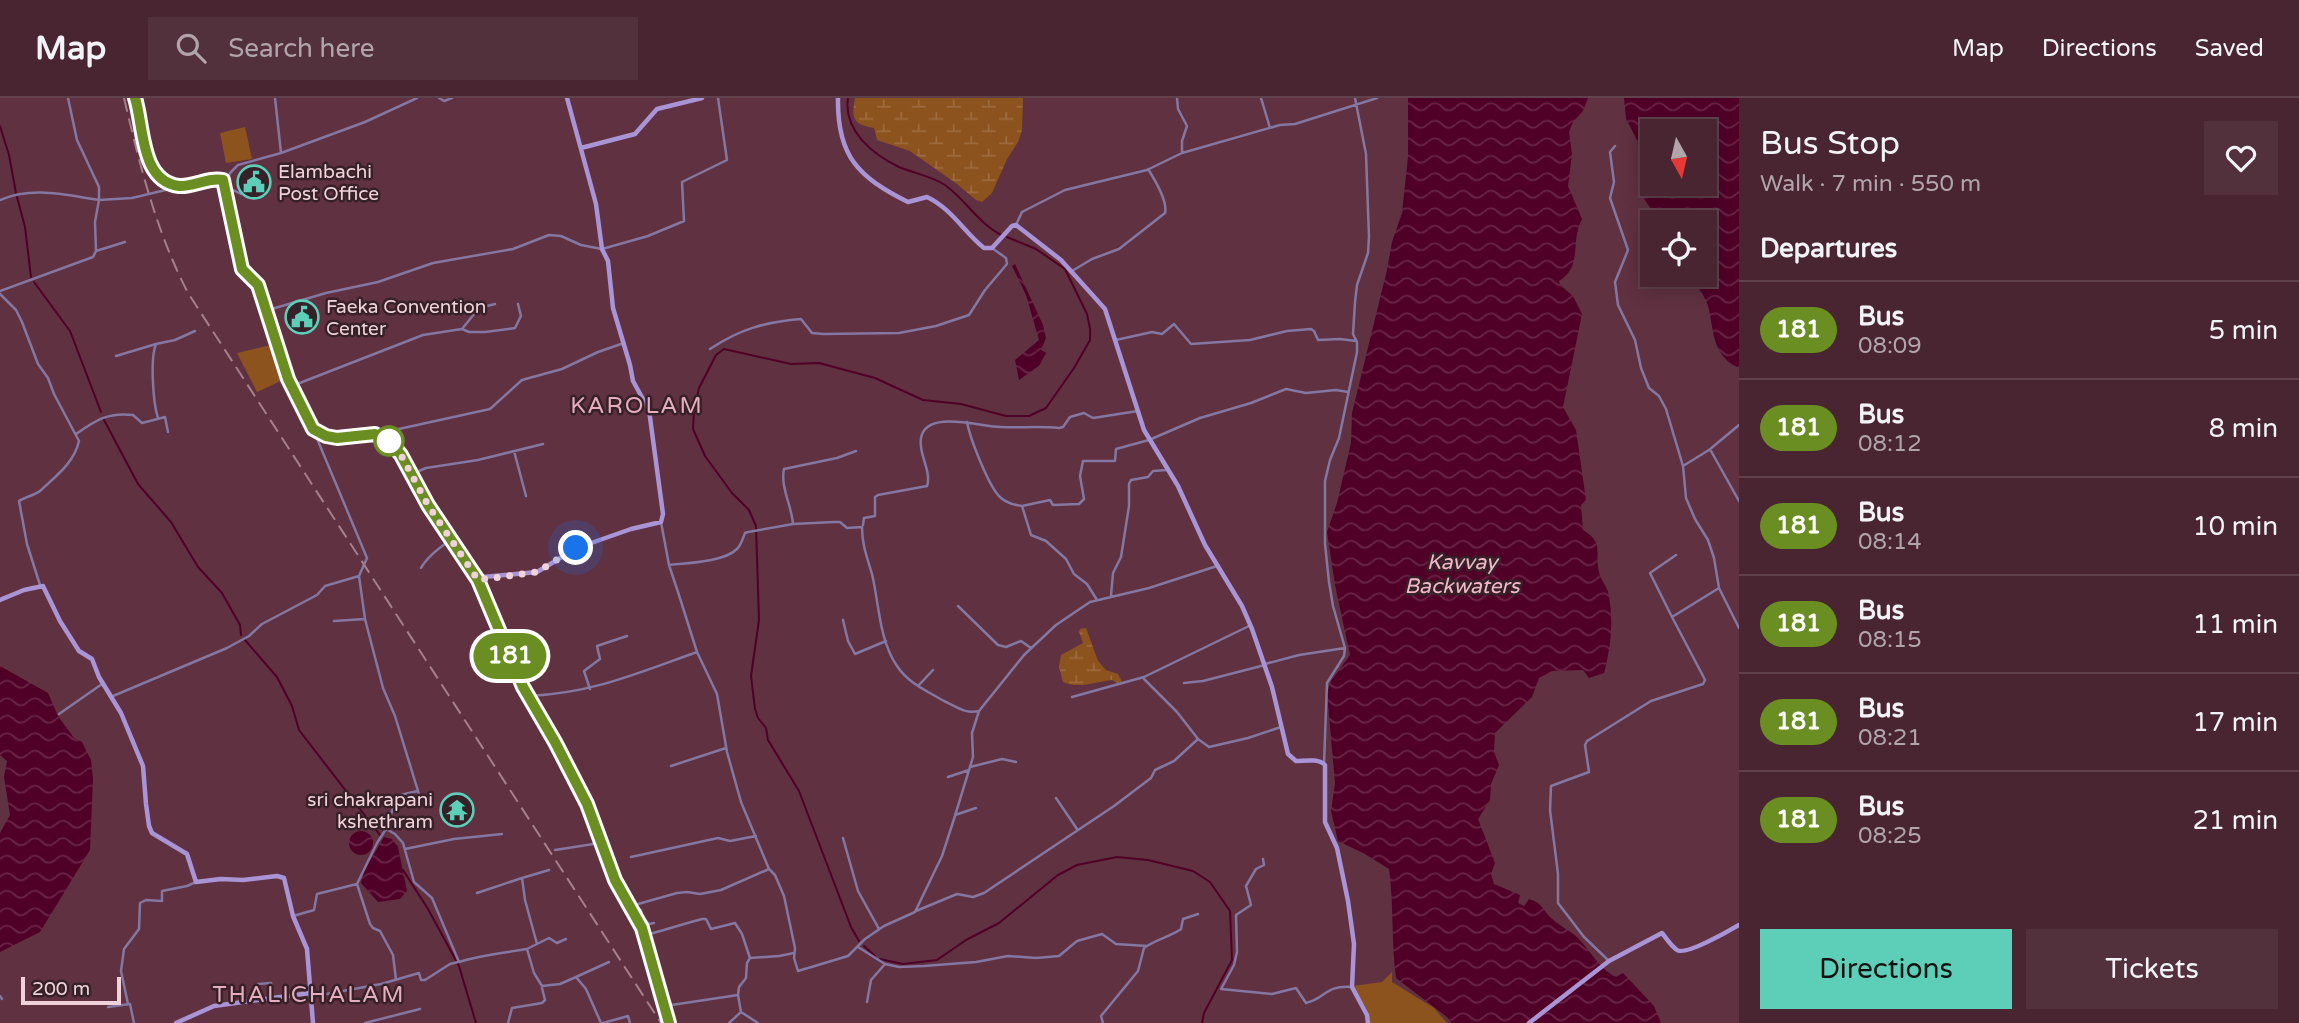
<!DOCTYPE html>
<meta charset="utf-8">
<style>
:root{--surface:#482531;--page:#52313d;--text:#f1f3f6;--muted:#b1a5ab;--line:#60424d;--accent:#5dceb8}
body{margin:0;font-family:"Varela Round",sans-serif;background:var(--page);color:var(--text);height:100vh;display:flex;flex-direction:column;font-size:26px;white-space:nowrap}
*{box-sizing:border-box;margin:0}
p{font-size:23px;color:var(--muted)}
.icon{flex:none;width:38px;height:38px;fill:none;stroke:currentColor;stroke-width:2;stroke-linecap:round;stroke-linejoin:round}
.map{position:relative;flex:1;overflow:hidden}
.side{display:flex;flex-direction:column;background:var(--surface);width:560px}
.side>*{flex:none}
.badge{padding:0 14px;border-radius:23px;font-size:24px;line-height:46px}
.needle{width:46px;rotate:172deg}
.controls{position:absolute;left:1640px;top:21px;display:grid;gap:14px}
.controls a{display:grid;place-items:center;width:77px;height:77px;border-radius:0px;background:var(--surface);box-shadow:0 4px 18px #0003,0 0 0 2px var(--line);font-size:35px}
.scale{position:absolute;left:21px;bottom:18px;width:100px;box-sizing:border-box;padding-left:7px;border:4px solid #f0d2da;border-top:0;font-size:19px;line-height:24px;white-space:nowrap;color:#f0d2da;-webkit-text-stroke:5px #372128;paint-order:stroke}
.you{position:absolute;width:35px;height:35px;margin:-18px;border:5px solid #fff;border-radius:50%;background:#1a73e8;box-shadow:0 0 0 10px #1a73e833}
.map>.badge{position:absolute;translate:-50% -50%;box-shadow:0 0 0 4px #fff}
h2{padding:0 21px;font-size:26px;line-height:63px}
.round{display:grid;place-items:center;flex:none;width:74px;height:74px;border-radius:0px;background:var(--page)}
.headline{display:flex;align-items:center;justify-content:space-between;height:119px;padding:0 21px}
h1{font-size:33px;font-weight:600;line-height:52px}
.primary-button{display:flex;gap:14px;margin-top:auto;padding:14px 21px}
.primary-button a{flex:1;height:80px;border-radius:0px;background:var(--accent);color:#111;font-size:28px;font-weight:600;line-height:80px;text-align:center}
.primary-button a+a{background:var(--page);color:var(--text)}
ul{padding:0;list-style:none}
li{display:flex;align-items:center;gap:21px;height:98px;padding:0 21px;border-top:2px solid var(--line)}
li div{flex:1}
li b{display:block;font-size:26px}
li em{font-style:normal}
li .badge{min-width:77px;font-weight:700;text-align:center}
header{display:flex;align-items:center;gap:42px;box-sizing:border-box;height:98px;padding:0 35px;background:var(--surface);border-bottom:2px solid var(--line)}
header strong{font-size:33px}
nav{display:flex;gap:38px;margin-inline-start:auto;font-size:24px}
.search{width:490px;height:63px;background:var(--page);display:flex;align-items:center;gap:18px;box-sizing:border-box;padding:0 24px;border-radius:0px;color:var(--muted);font-size:26px}
main{display:flex;flex:1;min-height:0}
.map>svg:first-child{display:block}
.wetland{fill:url(#wetland-marsh)}
.park{fill:#8d531e}
.water{fill:url(#water-waves);fill-rule:evenodd}
.lines{fill:none;stroke-linecap:round;stroke-linejoin:round}
.stream{stroke:#500027;stroke-width:2}
.street{stroke:#8477a1;stroke-width:2.5}
.secondary{stroke:#a994d6;stroke-width:4.5}
.rail{stroke:#a57f8b;stroke-width:2;stroke-dasharray:14 7;stroke-linecap:butt}
.line-casing{stroke:#fff;stroke-width:16}
.line{stroke:#6b8e23;stroke-width:10}
.walk{stroke:#f0d2da;stroke-width:7;stroke-dasharray:0 12.6}
.stop-dot{fill:#fff;stroke:#6b8e23;stroke-width:3.5}
.labels{text-anchor:middle;stroke-width:5;stroke-linejoin:round;paint-order:stroke}
.poi-label{font-size:19px;fill:#f0d2da;stroke:#372128;text-anchor:start}
.water-label{font-size:21px;font-style:italic;fill:#f1b8ca;stroke:#372128}
.quarter-label{font-size:23px;letter-spacing:2px;fill:#e6adbe;stroke:#372128}
</style>
<header>
<strong>Map</strong>
<div class="search"><svg class="icon" aria-label="search" viewBox="0 0 24 24"><circle cx="10" cy="10" r="6"/><path d="M15 15l6 6"/></svg>Search here</div>
<nav><a>Map</a><a>Directions</a><a>Saved</a></nav>
</header>
<main>
<div class="map">
<svg width="1739" height="925" viewBox="0 0 1739 925">
<defs>
<pattern id="wetland-marsh" width="20" height="14" patternUnits="userSpaceOnUse" patternTransform="scale(1.75)"><rect width="20" height="14" fill="#8d531e"/><path d="M1 5h8M5 5V1M11 12h8M15 12V8" fill="none" stroke="#9d6b3e"/></pattern>
<pattern id="water-waves" width="16" height="10" patternUnits="userSpaceOnUse" patternTransform="scale(1.75)"><rect width="16" height="10" fill="#500027"/><path d="M0 5q4-4 8 0t8 0" fill="none" stroke="#6a2446"/></pattern>
</defs>
<rect width="100%" height="100%" fill="#603141"/>
<path class="wetland" d="M855 0H1023L1022 32 1018 44 1007 61 992 95 982 104 976 102 957 86 910 53 877 42 874 30C853 27 851 20 855 0Z
M1086 530 1098 563 1106 572 1118 576 1122 584 1118 585 1112 582C1096 584 1078 591 1063 584L1059 569 1061 557 1083 545 1079 534 1080 531Z"/>
<path class="park" d="M245 29 252 61 226 65 220 35Z
M271 247 285 281 257 294 237 255Z
M1392 874V884L1434 910 1447 925H1370L1367 912 1353 888 1382 884Z"/>
<path class="water" d="M1408 0H1588L1583 13 1573 24 1569 34 1572 56 1568 88 1582 121C1570 143 1583 169 1559 183L1560 187 1573 198 1582 216 1563 309 1576 332 1586 402 1581 407 1583 432C1605 445 1594 454 1599 474 1600 481 1606 487 1608 494 1614 521 1611 549 1604 575L1589 580 1583 572 1552 573 1539 580 1532 599 1495 635 1494 654 1499 667 1491 686 1490 702 1478 721 1495 765 1491 776 1494 786 1520 797 1518 805 1524 808 1529 801C1543 806 1541 809 1550 819 1558 827 1569 832 1577 839 1591 853 1599 871 1616 879L1623 875 1654 908 1661 925H1451L1447 919 1396 880C1391 844 1394 808 1389 771L1365 756 1338 743 1331 713 1335 685 1327 595 1331 583 1350 557 1335 487 1327 434 1337 405 1351 345 1352 315 1387 172 1392 144 1402 115 1408 59Z
M1624 0H1739V270C1705 255 1717 219 1703 197 1698 188 1690 182 1683 177H1704V124H1660L1638 92 1641 56 1635 38 1626 21ZM1652 33H1704V86H1652Z
M1015 166 1043 227 1046 240 1041 252 1046 255 1039 268 1019 282 1015 262 1039 242 1026 197 1012 168Z
M0 568 48 595 58 618 74 640 82 644 91 662 93 681 90 752 40 834 0 854V735L10 717 4 679 7 663 0 657Z
M349 745a12 12 0 1 1 24 0a12 12 0 1 1-24 0Z
M384 739 392 741 398 749 407 793 400 801 378 804 361 785 364 773Z"/>
<g class="lines">
<path class="stream" d="M848 0C843 32 872 56 899 69 913 75 932 78 945 87 966 102 977 124 1001 137
M0 28 9 57 16 95
M17 99 25 129 31 179
M34 184 70 233 101 314
M104 322 138 386 171 424 198 469 222 495 240 527 241 537
M245 542 277 579 292 608 299 632 380 737
M403 772 428 811 459 868 476 925
M859 843 851 829 799 693 768 642 766 630 758 620 755 611 751 578 759 522 756 428 749 412 732 395 705 358 693 331 694 312 699 290 716 257 724 251 791 266 819 265 875 280 923 302 961 306 1006 318H1029L1046 310 1074 270 1090 242V231L1087 216 1065 171 1036 151 1007 139
M864 848 875 858
M880 861 903 866 937 862 966 842 999 825 1058 777 1077 767 1117 759 1148 762 1193 773 1210 784 1230 813 1232 862 1204 915 1202 925"/>
<path class="street" d="M275 0 281 55
M439 0 444 3 452 0
M1177 0 1178 11 1187 28 1182 43V55
M1261 0 1270 30
M1615 48 1610 54 1614 84 1610 100 1628 152 1615 184 1618 207 1635 242 1641 270 1649 290 1659 298 1666 311 1683 368 1686 400 1695 421 1708 442 1714 460 1719 490 1739 530
M241 96 225 88 230 75 238 67 281 55 365 24 417 0
M0 102C33 88 65 97 99 102V89L77 42 68 0
M1016 127 1022 114 1065 92 1147 72 1182 55 1280 27 1295 26 1377 0
M96 153 125 144
M1072 173 1092 161 1119 151 1165 115C1168 103 1155 82 1148 71
M0 193 93 159 96 153 95 124 99 102 132 100 178 89
M0 196 16 212 22 224 38 266 48 280 54 296 79 343C74 365 56 378 40 393 35 397 25 399 19 403L27 446 40 487
M265 213 326 195 378 184 433 165 513 151 549 137 561 138 581 147 602 151 648 138 684 123 682 84 727 62 718 0
M462 231 479 210 495 206
M1116 242 1152 234 1162 236 1174 226 1191 246 1250 242 1287 233 1311 231 1314 233 1318 242 1340 241 1356 243
M710 251C740 231 765 224 801 221L812 235 823 236 899 235 936 228 969 217 985 192 1007 166 1006 160 992 150
M116 258 156 246
M292 288 423 237 462 231 469 234H485L515 230 521 218 518 206
M158 320C153 305 150 260 156 246L175 242 195 233
M967 324C970 340 989 390 1001 400 1007 405 1014 407 1022 408
M76 336C96 322 108 314 133 317L142 325 165 319 168 334
M376 336 490 311 522 282 562 271 598 254 624 245
M1709 352 1739 327
M514 353 526 398
M1683 368 1709 352 1711 353 1739 403
M412 376 426 370 478 362 543 346
M793 426C792 409 780 388 784 371L837 360 856 353
M863 427 864 420 875 418V399L878 397 927 388C932 373 918 356 921 340 926 311 981 329 1000 329 1020 330 1039 328 1059 330L1063 329 1070 319 1084 315 1093 320 1138 313
M669 467C687 465 724 464 737 451 741 447 743 440 745 435L748 434 793 426 834 424H840L847 430 862 429C862 447 867 459 872 476 879 505 879 542 897 568 908 585 927 593 944 603 957 609 965 616 979 613
M421 470C427 459 439 450 449 443L452 444
M1111 498 1113 475 1121 459 1129 408V386L1131 382 1148 379 1153 373 1167 372
M1097 502 1087 486 1074 476 1066 461 1046 443 1031 437 1022 408 1050 402 1053 407 1079 406 1084 401 1080 378 1083 363H1115L1116 351 1149 342 1200 320 1251 305 1286 291 1306 295 1336 292 1348 294
M958 508 998 547 1006 549 1021 543 1031 550
M1672 519 1650 475 1676 457
M843 522 848 543 855 556 886 543
M334 523 365 521
M1265 566 1299 557 1345 550 1333 508 1329 484 1325 446V383L1330 362 1339 340 1357 254V244L1353 236 1355 204 1357 187 1368 155 1369 139 1366 56 1355 0
M1184 585 1203 583 1265 567
M918 588 933 572
M590 591 584 573 600 561 597 548 627 538
M113 598 227 550 249 538 262 526 317 497 325 488 359 478
M529 598C593 595 638 575 697 554
M1072 599 1144 579
M59 616 102 586
M1198 641 1177 614 1144 581V579L1251 527
M1324 666 1327 585 1344 558 1345 550
M671 668 726 650
M970 669 1002 661 1016 664
M948 679 969 672
M418 693 421 703
M1056 700 1077 731
M955 717 976 710
M386 731 395 736 403 745 414 784 432 800 459 864C481 857 504 855 527 851L534 875 542 888 560 886 576 879 586 891 601 925
M843 740 858 793 879 831
M405 751 454 741 502 736
M555 752 600 745
M631 759 718 740 730 743 756 738
M1263 761 1264 767 1256 771 1246 788 1251 807 1236 817 1237 854 1234 867 1221 891 1272 896 1296 890 1306 905C1327 900 1324 887 1352 889
M769 771 775 777 784 798 795 850 794 860 798 873 848 858 865 841 884 828 915 814 942 758 954 721 973 659 972 635 979 613 1024 557 1056 527 1090 504 1149 490 1217 468
M357 786 370 826 373 830 380 833 393 857 396 882
M477 795 522 780
M632 807 641 812 642 819 649 826 654 825
M631 808 677 795 687 794 700 796 721 792 769 771 741 704 727 654 717 596 697 554 678 494 669 467 661 424
M916 813 957 796 973 799 984 795 1114 708 1151 680 1155 672 1174 663 1198 641 1209 649 1248 640 1281 629
M293 818 314 812 317 796 357 786 377 745 386 731 395 704 400 697 418 693 395 618 383 590 365 521 359 478 367 460 313 331
M646 837C665 832 683 826 702 821H706L711 831 735 825 742 836 750 860
M537 846 525 802 522 780 549 772
M858 849 885 866 899 869 924 868 976 864 1008 858 1036 860 1059 858 1077 843 1102 836 1116 846 1147 848
M527 851 549 840 557 845 566 841
M1609 863 1584 839 1558 805V776L1550 712 1551 688 1589 674 1585 647 1587 643 1651 603 1703 586 1705 582 1702 576 1672 519 1719 490
M576 879 609 864
M258 886 271 885 273 900
M0 898 2 901
M310 899 381 886 419 875 421 882H425L450 866 458 864
M867 904 871 882 885 866
M128 906 121 873 124 851 139 831 140 805 146 802 162 803V793L187 788 196 784
M665 908 738 897
M108 909 130 906 134 925
M365 925 420 911
M508 925 512 910 542 905 545 902 542 890
M603 925 628 918 630 925
M729 925 741 914
M758 925 741 914 738 897 739 889 746 880 747 865 750 860 779 858 794 855
M1103 925 1101 918 1138 873 1144 850C1156 841 1170 839 1181 831L1183 821 1198 816"/>
<path class="secondary" d="M135 0C144 28 140 84 180 88 194 89 208 79 223 82L242 171 258 187 288 280 313 331 326 338 337 340 375 336 393 347 401 357 427 407 478 482 523 589 556 644 587 706 615 782 642 830 669 925
M838 0C837 58 858 79 908 104L927 99C952 111 964 134 984 150H992L1012 128 1016 127 1061 162 1105 211 1144 332 1178 388 1205 447 1242 508 1252 531 1272 589 1288 656 1296 663C1305 663 1318 660 1325 667V724L1337 750 1348 803 1354 846 1352 889 1367 917 1368 925
M581 50 635 36 657 11 702 0
M478 482 483 479 537 474 577 450 631 431 661 424 663 416 649 312 633 283 630 267 613 210 608 163 602 151 596 106 567 0
M0 502 24 492 43 488 60 523 79 553 92 561 99 579 121 615 143 668 146 706 149 728 152 735 187 756 196 784 221 781 243 782 277 778 284 780 293 818 307 851 313 925
M176 925 214 908 310 895
M1529 925 1609 863 1662 835C1666 840 1671 848 1677 852 1685 858 1729 833 1739 827"/>
<path class="rail" d="M124 0C140 68 156 133 188 195L661 925"/>
</g>
<g class="lines">
<defs>
<path id="line" d="M135 0C144 28 140 83 179 88 194 89 208 79 223 82L242 171 258 187 288 281 313 331 326 338 337 340 375 336 393 347 401 357 428 407 478 482 523 589 555 644 587 706 615 782 642 830 669 925"/>
</defs>
<use href="#line" class="line-casing"/>
<use href="#line" class="line"/>
<path class="walk" d="M389 343 387 342 401 357 428 407 478 482 537 474 576 450"/>
</g>
<defs>
<symbol id="civic-ring" viewBox="-11 -11 22 22"><circle r="9.5" fill="#372128" stroke="#5dceb8" stroke-width="1.5"/><path d="M-.6-6.5H3V-4.5H.6V-3L4-1V1h2V6H-6V1h2V-1L-.6-3ZM-1.2 2.5V6h2.4V2.5Z" fill="#5dceb8"/></symbol>
<symbol id="temple-ring" viewBox="-11 -11 22 22"><circle r="9.5" fill="#372128" stroke="#5dceb8" stroke-width="1.5"/><path d="M0-6L5-2H3V0L6.5 2.5H4V6H1.5V3h-3V6H-4V2.5H-6.5L-3 0V-2H-5Z" fill="#5dceb8"/></symbol>
</defs>
<g fill-rule="evenodd">
<use href="#civic-ring" x="235" y="65" width="38" height="38"/>
<use href="#civic-ring" x="283" y="200" width="38" height="38"/>
<use href="#temple-ring" x="438" y="693" width="38" height="38"/>
</g>
<circle class="stop-dot" cx="389" cy="343" r="14"/>
<g class="labels">
<g class="poi-label">
<text x="278" y="80">Elambachi<tspan x="278" dy="22">Post Office</tspan></text>
<text x="326" y="215">Faeka Convention<tspan x="326" dy="22">Center</tspan></text>
<text x="433" y="708" text-anchor="end">sri chakrapani<tspan x="433" dy="22">kshethram</tspan></text>
</g>
<g class="water-label">
<text x="1462" y="471">Kavvay<tspan x="1462" dy="24">Backwaters</tspan></text>
</g>
<g class="quarter-label">
<text x="637" y="315">KAROLAM</text>
<text x="309" y="904">THALICHALAM</text>
</g>
</g>
</svg>
<div class="controls">
<a><svg class="needle" viewBox="-14 -14 28 28"><path d="M0-13l5 13h-10z" fill="#e53935"/><path d="M0 13l5-13h-10z" fill="#b1a5ab"/></svg></a>
<a><svg class="icon" aria-label="locate" viewBox="0 0 24 24"><circle cx="12" cy="12" r="6"/><path d="M12 2v4M12 18v4M2 12h4M18 12h4"/></svg></a>
</div>
<div class="scale">200 m</div>
<div class="you" style="left:576px;top:450px"></div>
<b class="badge" style="left:510px;top:558px;background:#6b8e23;color:#fff">181</b>
</div>
<section class="side">
<div class="headline"><div><h1>Bus Stop</h1><p>Walk · 7 min · 550 m</p></div><a class="round"><svg class="icon" aria-label="heart" viewBox="0 0 24 24"><path d="M12 20l-8-8c-3-5 5-10 8-4 3-6 11-1 8 4z"/></svg></a></div>
<h2>Departures</h2>
<ul>
<li><span class="badge" style="background:#6b8e23;color:#fff">181</span><div><b>Bus</b><p>08:09</p></div><em>5 min</em></li>
<li><span class="badge" style="background:#6b8e23;color:#fff">181</span><div><b>Bus</b><p>08:12</p></div><em>8 min</em></li>
<li><span class="badge" style="background:#6b8e23;color:#fff">181</span><div><b>Bus</b><p>08:14</p></div><em>10 min</em></li>
<li><span class="badge" style="background:#6b8e23;color:#fff">181</span><div><b>Bus</b><p>08:15</p></div><em>11 min</em></li>
<li><span class="badge" style="background:#6b8e23;color:#fff">181</span><div><b>Bus</b><p>08:21</p></div><em>17 min</em></li>
<li><span class="badge" style="background:#6b8e23;color:#fff">181</span><div><b>Bus</b><p>08:25</p></div><em>21 min</em></li>
</ul>
<div class="primary-button"><a>Directions</a><a>Tickets</a></div>
</section>
</main>
